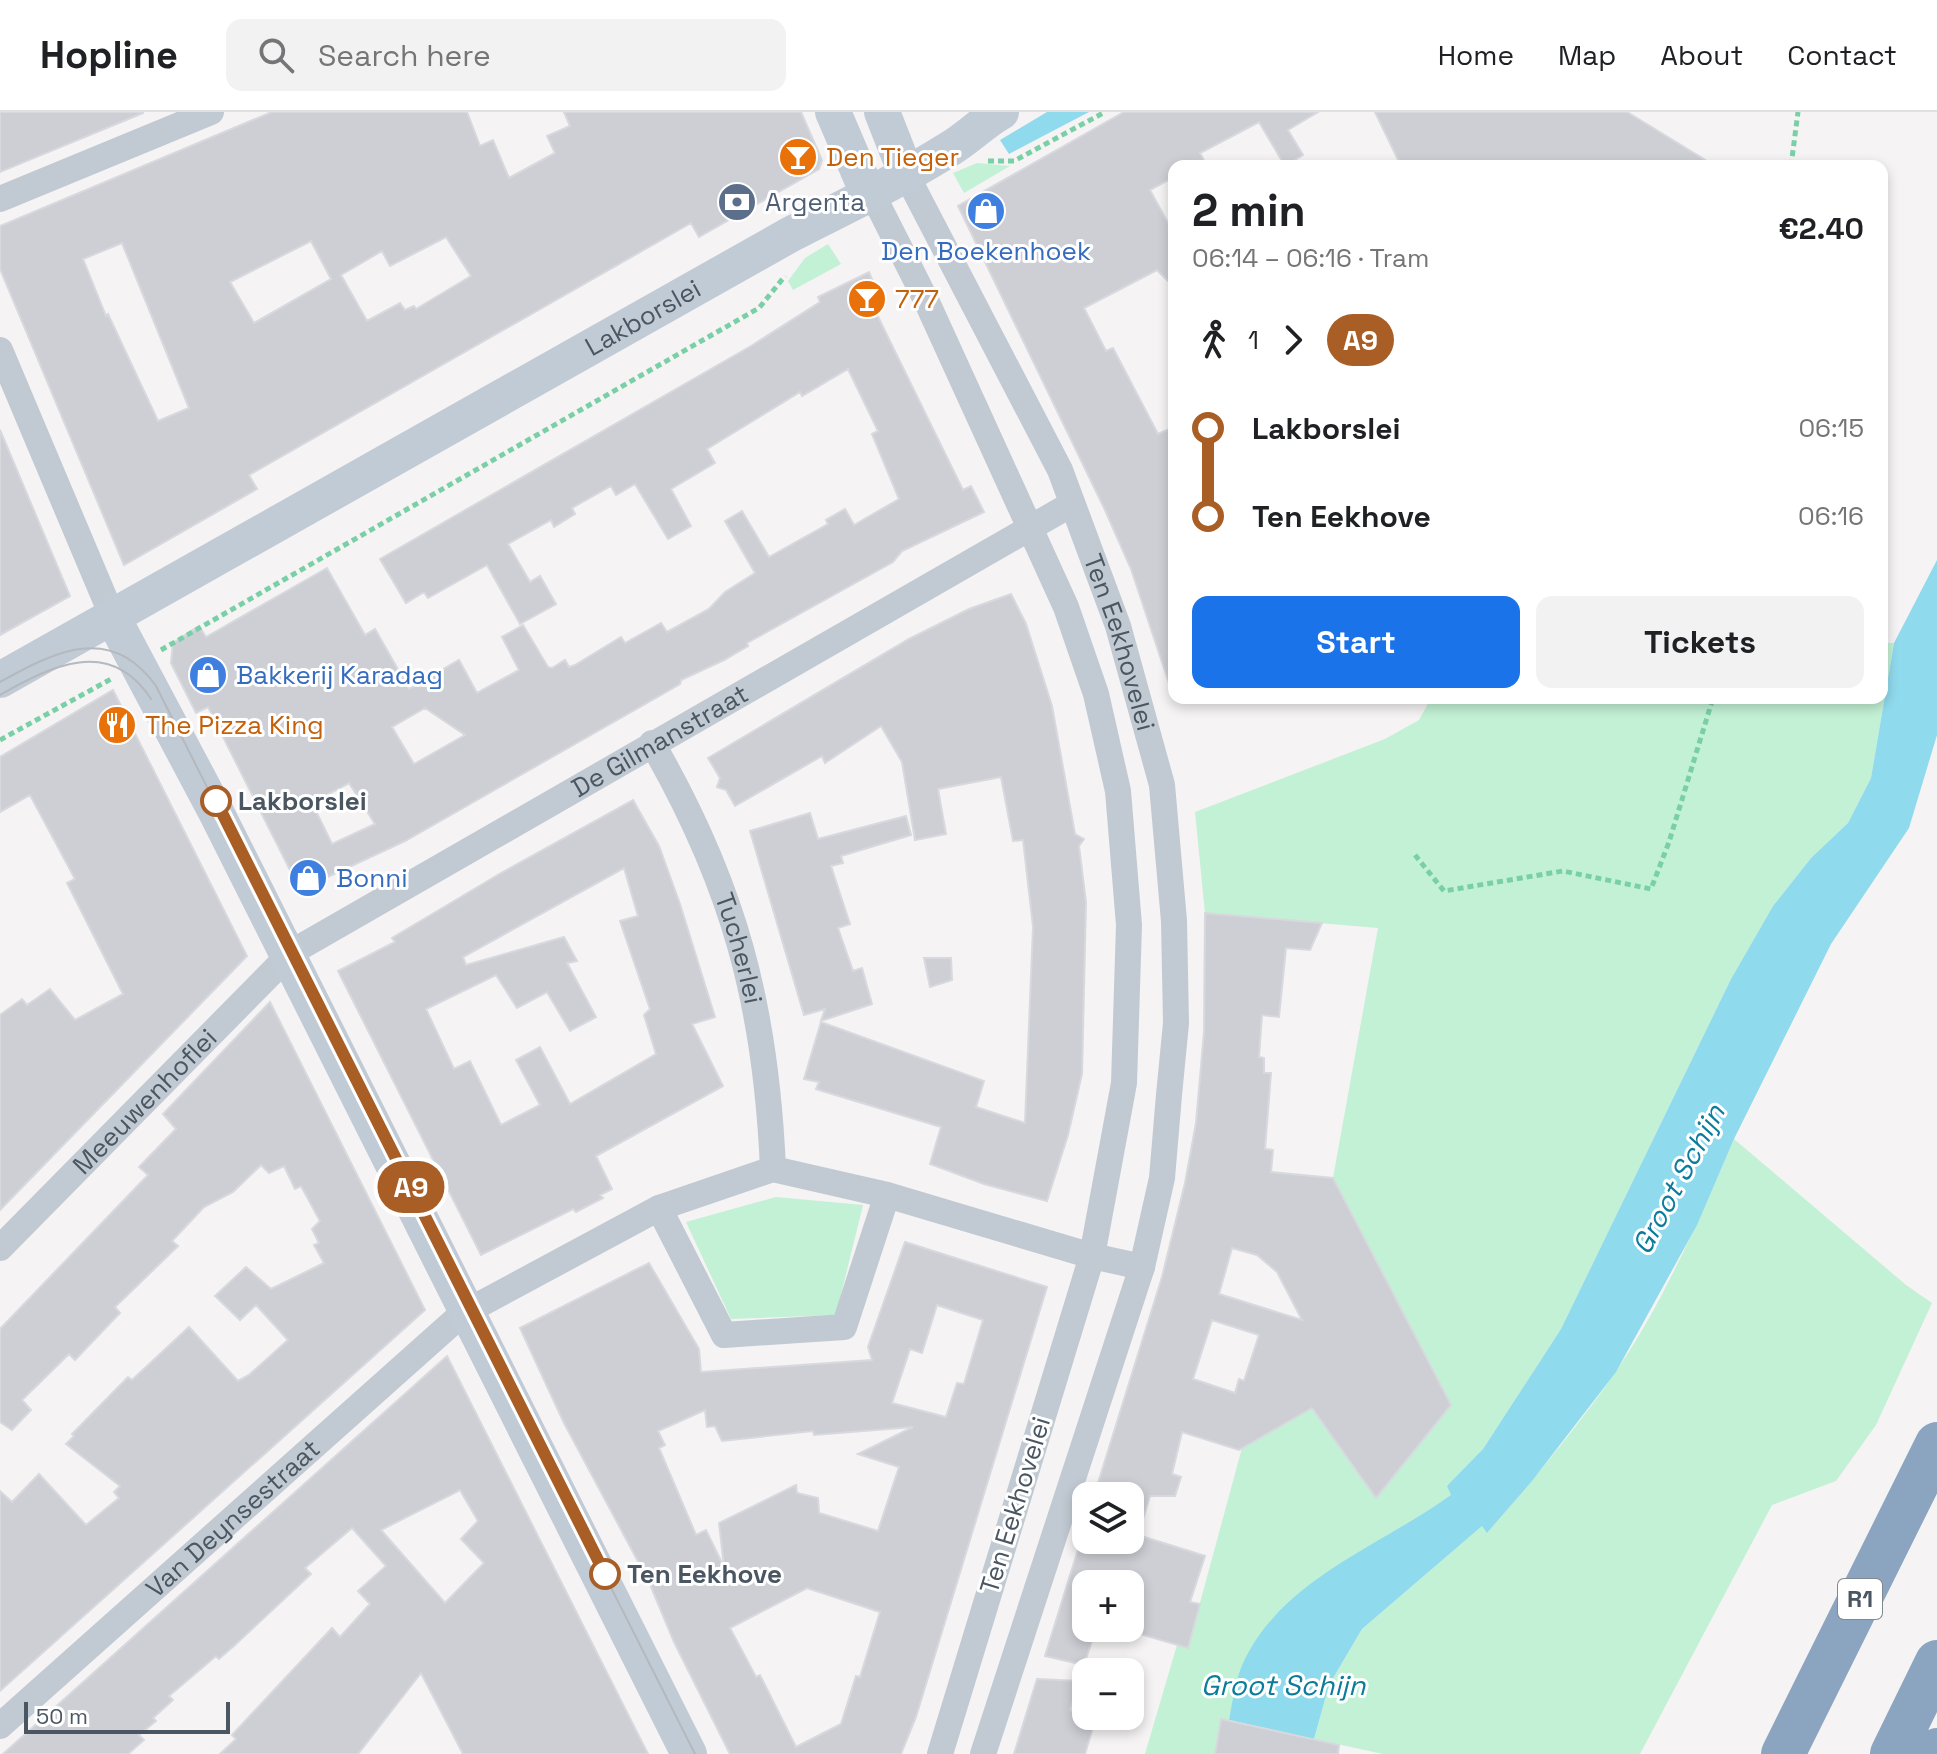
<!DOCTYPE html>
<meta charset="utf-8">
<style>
:root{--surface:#fff;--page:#f2f2f2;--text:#202124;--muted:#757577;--line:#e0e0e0;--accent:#1a73e8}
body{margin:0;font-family:"Space Grotesk",sans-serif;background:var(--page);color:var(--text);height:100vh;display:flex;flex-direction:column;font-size:30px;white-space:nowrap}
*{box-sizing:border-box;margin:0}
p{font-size:26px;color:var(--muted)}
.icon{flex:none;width:44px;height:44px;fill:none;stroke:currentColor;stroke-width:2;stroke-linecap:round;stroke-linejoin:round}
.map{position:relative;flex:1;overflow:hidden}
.panel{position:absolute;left:1168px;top:48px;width:720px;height:544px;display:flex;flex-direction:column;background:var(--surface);border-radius:16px;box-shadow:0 4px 12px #0003}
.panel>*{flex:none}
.badge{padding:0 16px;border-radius:26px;font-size:28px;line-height:52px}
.tools{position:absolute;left:1072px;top:1370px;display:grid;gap:16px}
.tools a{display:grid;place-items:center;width:72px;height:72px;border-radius:16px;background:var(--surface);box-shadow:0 4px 12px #0003;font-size:40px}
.scale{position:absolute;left:24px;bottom:20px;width:206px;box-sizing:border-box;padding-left:8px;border:4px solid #4a5661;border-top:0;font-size:22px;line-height:28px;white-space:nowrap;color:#4a5661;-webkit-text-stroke:6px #fff;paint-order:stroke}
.map>.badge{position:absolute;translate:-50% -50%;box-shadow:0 0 0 4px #fff}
.legs{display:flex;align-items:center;gap:12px;height:88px;padding:0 24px;font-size:26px}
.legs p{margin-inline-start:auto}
.head{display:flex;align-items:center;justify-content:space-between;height:136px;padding:0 24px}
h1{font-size:44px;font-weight:700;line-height:60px}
.primary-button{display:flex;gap:16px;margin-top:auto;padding:16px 24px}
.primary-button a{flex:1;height:92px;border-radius:16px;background:var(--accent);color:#fff;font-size:32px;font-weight:700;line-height:92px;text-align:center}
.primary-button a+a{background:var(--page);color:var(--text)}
ul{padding:0 24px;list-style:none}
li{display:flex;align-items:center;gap:28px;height:88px;font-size:30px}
li i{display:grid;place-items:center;width:12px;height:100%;margin:0 10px;background:currentColor}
li i::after{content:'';width:20px;height:20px;margin:-10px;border:6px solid;border-radius:50%;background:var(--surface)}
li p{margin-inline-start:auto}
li:first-child i{background:linear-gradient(#0000 50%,currentColor 0)}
li:last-child i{background:linear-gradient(currentColor 50%,#0000 0)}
header{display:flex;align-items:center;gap:48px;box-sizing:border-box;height:112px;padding:0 40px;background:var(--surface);border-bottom:2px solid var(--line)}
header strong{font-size:38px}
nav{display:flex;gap:44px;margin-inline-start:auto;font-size:28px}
.search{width:560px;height:72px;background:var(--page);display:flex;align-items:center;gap:20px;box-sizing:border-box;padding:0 28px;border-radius:16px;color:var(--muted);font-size:30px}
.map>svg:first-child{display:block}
.green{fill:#c3f1d5}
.water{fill:#90daee}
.building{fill:#cdcfd5;stroke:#d7d9de;stroke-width:2;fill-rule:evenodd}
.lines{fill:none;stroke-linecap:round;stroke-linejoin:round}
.path{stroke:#7ad0a6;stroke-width:5;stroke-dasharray:6 4;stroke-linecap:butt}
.street{stroke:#c1cad2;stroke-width:26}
.secondary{stroke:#c1cbd6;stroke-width:36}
.highway{stroke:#8ba5c1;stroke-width:44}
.tram{stroke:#b5b8bd;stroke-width:2}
.line-1-casing{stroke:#fff;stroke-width:18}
.line-1{stroke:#a85e24;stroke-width:12}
.stop-1-dot{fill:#fff;stroke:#a85e24;stroke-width:4}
.labels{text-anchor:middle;stroke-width:6;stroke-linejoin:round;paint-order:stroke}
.shield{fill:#fff;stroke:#808990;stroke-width:2}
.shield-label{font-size:24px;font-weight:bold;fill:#4a5661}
.food-label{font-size:26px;fill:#c56008;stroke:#fff;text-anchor:start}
.service-label{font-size:26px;fill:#4e5e75;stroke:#fff;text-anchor:start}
.shop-label{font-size:26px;fill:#366cbe;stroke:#fff;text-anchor:start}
.street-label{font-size:26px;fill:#4a5661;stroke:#fff}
.stop-label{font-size:26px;font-weight:bold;fill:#4a5661;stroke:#fff;text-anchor:start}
.water-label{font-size:28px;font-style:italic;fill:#0c7c9b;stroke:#fff}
</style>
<header>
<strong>Hopline</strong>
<div class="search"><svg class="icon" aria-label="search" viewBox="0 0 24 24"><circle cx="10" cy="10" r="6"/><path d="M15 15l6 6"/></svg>Search here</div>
<nav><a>Home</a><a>Map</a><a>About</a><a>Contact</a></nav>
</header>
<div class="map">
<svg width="1937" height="1642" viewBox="0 0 1937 1642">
<rect width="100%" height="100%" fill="#f5f3f3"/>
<path class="green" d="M977 51 1010 54 964 81 953 61Z
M828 132 841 152 793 178 788 169 805 146Z
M1882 531H1894L1871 666 1848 711 1811 746 1773 794 1731 867 1561 1217 1483 1337 1448 1374 1452 1383 1406 1415 1235 1580 1229 1608 1221 1607 1215 1642H1145L1177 1533 1188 1535 1242 1336 1312 1296 1376 1386 1451 1293 1333 1066 1378 816 1205 801 1195 700 1385 627 1419 608 1431 586H1882Z
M1734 1027 1906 1173 1932 1191 1876 1313 1836 1369 1772 1393 1640 1642H1383L1314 1627 1329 1573 1362 1517 1483 1413 1488 1420C1532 1369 1576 1317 1614 1262 1662 1194 1701 1103 1734 1027Z
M776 1085 863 1093 836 1203 731 1207 686 1110Z"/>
<path class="water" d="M1047 0H1089L1009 42 1000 28Z
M1937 448V623L1909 716 1831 832 1734 1027 1697 1113 1616 1260 1532 1369 1487 1421 1482 1414 1362 1517 1329 1573 1314 1627 1229 1608C1233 1587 1236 1562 1247 1543 1289 1464 1382 1433 1451 1383L1447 1374 1483 1337 1561 1217 1731 867 1773 794 1811 746 1848 711 1871 666 1894 531Z"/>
<path class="building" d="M0 0H143V1L0 60Z
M272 0H467L480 34 493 28 509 66 555 41 547 24 570 14 564 0H801L822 48 819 57 699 125 691 111 249 363 257 377 124 453 0 157V114ZM446 125 471 164 416 197 414 194 405 198 400 191 367 209 341 163 382 139 390 154ZM311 129 331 167 254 211 230 170ZM122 131 189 296 158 309 108 202 106 204 83 147Z
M1124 0H1318L1288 18 1303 43 1285 54 1259 10 1200 41 1207 54H1174V65L1150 78 1174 122V175L1157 158 1084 196 1106 239 1113 236 1158 322 1174 315V570L1169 571 1131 457 1105 398 958 94Z
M1375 0H1627L1715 54H1401Z
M869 160 882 192 874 196 883 215 963 378 971 374 984 400 902 439 893 450 747 531 748 534 724 548 681 568 680 572 405 729 300 778 208 595 196 601 171 551 173 531 199 514 206 525 327 456 365 523 375 517 409 577 459 548 477 581 519 558 502 525 523 513 548 555 552 556 565 548 569 555 575 553 621 525 625 531 661 511 667 520 709 497 725 480 755 461 725 409 742 399 769 445 828 412 826 408 845 397 854 413 899 387 872 322 878 319 848 257 802 284 800 280 707 337 715 351 671 377 691 414 668 427 635 372 616 383 611 374 572 396 575 402 554 415 551 408 508 432 530 470 540 464 556 492 520 512 487 453 428 486 424 480 406 491 380 447 751 234 820 190 818 185ZM425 596 465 623 414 652 392 615ZM349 671 375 712 332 732 312 691Z
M0 318 70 484 0 523Z
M1011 482 1026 512 1052 594 1075 722 1084 727 1079 734 1086 790 1082 962 1068 1023 1047 1089 984 1072 930 1052 941 1015 816 977 819 970 804 967 821 910 984 969 976 995 1025 1011 1033 815 1023 728 1013 729 1001 665 938 677 946 722 915 728 902 650 881 614 825 651 822 644 735 694 726 678 717 675 720 666 708 646 909 527 969 497Z
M113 578 247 844 0 1098V903L22 887 27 893 50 877 75 908 123 882 67 771 75 767 30 683 0 700V645Z
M633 688 659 734 680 792 715 905 692 912 723 974 596 1044 612 1077 600 1083 603 1086 576 1100 573 1097 481 1143 338 859 395 830 392 826 501 761ZM624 756 638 804 620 809 650 897 644 903 656 942 570 992 540 935 516 948 540 993 501 1013 470 949 454 957 426 897 496 863 517 896 547 880 570 919 596 905 567 851 577 849 564 825 466 853 463 845Z
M810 701 818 727 906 704 911 723 841 744 843 751 831 754 850 812 838 816 853 859 862 856 872 892 821 909 825 897 804 903 750 719Z
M1205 801 1322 811 1310 838 1286 836 1279 905 1262 903 1259 945 1264 946V961H1271L1265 1037 1273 1038 1271 1060 1333 1066 1451 1293 1376 1386 1312 1296 1239 1338 1182 1320 1172 1362 1181 1365 1175 1384H1150L1138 1423 1205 1444 1190 1490 1200 1492 1188 1536 1130 1519V1472H1086V1516H1096L1084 1553 1045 1544 1081 1428H1130V1384H1094L1162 1165 1185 1071 1196 1011 1204 920ZM1232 1136 1257 1143 1277 1160 1302 1208 1219 1182ZM1212 1208 1259 1223 1244 1269 1239 1267 1235 1281 1193 1267Z
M924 846H951L952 868 930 875Z
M270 890 425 1198 0 1579V1379L12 1390 39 1362 86 1413 119 1386 114 1380 120 1374 66 1332 74 1324 72 1322 128 1265 132 1268 189 1215 238 1269 249 1263 288 1228 256 1193 240 1208 215 1184 246 1155 271 1177 324 1151 314 1133 319 1131 312 1117 320 1109 301 1074 295 1077 284 1054 269 1061 261 1053 233 1080 204 1095 172 1129 178 1134 115 1195 120 1201 75 1248 69 1242 22 1288 31 1298 12 1318 0 1310V1217L148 1063 139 1055 176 1017 163 1002Z
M905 1130 1047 1175 916 1605 901 1642H730L674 1530 649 1470 564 1311 520 1216 649 1151 699 1237 701 1260 872 1248 868 1235ZM937 1193 983 1208 964 1272 957 1271 946 1305 892 1291 910 1237 922 1241ZM705 1298 707 1315 715 1314 722 1329 813 1319 814 1323 913 1315 858 1342 899 1355 878 1419 819 1401 818 1386 797 1381 796 1373 719 1411 724 1455 706 1418 696 1423 659 1336 665 1333 658 1319ZM807 1476 880 1500 860 1565 856 1564 841 1612 796 1635 760 1563 756 1565 730 1516Z
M447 1244 648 1642H463L421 1561 358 1642H220L236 1627 232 1623 332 1516 340 1525 370 1492 358 1479 386 1454 352 1416 305 1456 311 1462 235 1533 219 1547 216 1544 169 1584 173 1588 153 1606 156 1609 139 1623 144 1628 128 1642H3ZM460 1378 478 1409 461 1427 484 1451 445 1491 381 1418Z
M1037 1567 1079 1569 1070 1598 1096 1605 1085 1642H1014Z
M1221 1607 1339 1633 1338 1642H1215Z"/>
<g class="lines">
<path class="path" d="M988 49H1014L1105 0
M1791 54 1798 0
M161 538 759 196 785 164
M0 628 111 567
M1415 743 1444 779 1563 759 1651 777 1669 730 1713 586"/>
<g class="street">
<path id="s1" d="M907 64 1060 358 1118 514 1162 673 1174 809 1176 911 1169 983 1162 1066 1142 1155 983 1642"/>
<path d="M869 84 880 97 925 186 1066 495 1096 582 1118 679 1129 813 1124 971 1092 1144 940 1642"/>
<path d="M0 87 211 0"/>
<path d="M0 238 113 506"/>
<path id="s2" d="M652 631C734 773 766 893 773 1057"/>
<path d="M659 1096 724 1223 844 1215 887 1083"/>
<path id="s3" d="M0 1136 292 840 1070 393"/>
<path id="s4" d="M0 1614 462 1202 659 1096 773 1057 887 1083 1092 1144 1142 1155"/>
</g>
<g class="secondary">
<path d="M833 0 869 84"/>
<path d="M882 0 907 64"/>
<path d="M113 506 215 698 689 1642"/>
<path id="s5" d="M0 568 793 121C847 94 900 68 951 36 969 25 982 11 1001 0"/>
</g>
<path class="highway" d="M1783 1642 1937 1332
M1892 1642 1937 1550
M1935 1642 1937 1638"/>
<path class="tram" d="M0 570C54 540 111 510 156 574L695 1642
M0 583C51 554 110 524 151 587"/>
</g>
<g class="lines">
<defs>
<path id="line-1" d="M216 689 605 1462"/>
</defs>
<use href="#line-1" class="line-1-casing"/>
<use href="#line-1" class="line-1"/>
</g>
<defs>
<symbol id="bar-disc" viewBox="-11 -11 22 22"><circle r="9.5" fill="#e8710a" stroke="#fff"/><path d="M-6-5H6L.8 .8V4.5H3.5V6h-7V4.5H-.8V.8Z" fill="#fff"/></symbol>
<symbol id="bank-disc" viewBox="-11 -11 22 22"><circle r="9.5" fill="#5c6f8a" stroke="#fff"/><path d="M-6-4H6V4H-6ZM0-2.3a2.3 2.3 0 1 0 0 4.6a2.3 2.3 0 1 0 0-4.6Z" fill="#fff"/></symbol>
<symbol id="shop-disc" viewBox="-11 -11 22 22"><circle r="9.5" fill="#3f7fe0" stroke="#fff"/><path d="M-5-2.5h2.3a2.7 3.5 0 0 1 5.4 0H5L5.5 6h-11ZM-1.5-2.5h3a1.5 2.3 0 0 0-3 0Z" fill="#fff"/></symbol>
<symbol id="restaurant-disc" viewBox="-11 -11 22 22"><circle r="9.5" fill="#e8710a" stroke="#fff"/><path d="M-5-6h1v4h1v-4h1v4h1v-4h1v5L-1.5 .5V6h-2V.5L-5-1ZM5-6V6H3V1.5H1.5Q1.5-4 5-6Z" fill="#fff"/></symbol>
</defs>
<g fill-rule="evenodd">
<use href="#bar-disc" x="776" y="23" width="44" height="44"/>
<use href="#bank-disc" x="715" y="68" width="44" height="44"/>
<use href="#shop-disc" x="964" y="77" width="44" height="44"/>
<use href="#bar-disc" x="845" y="165" width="44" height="44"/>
<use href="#shop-disc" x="186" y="541" width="44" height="44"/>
<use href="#restaurant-disc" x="95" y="591" width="44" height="44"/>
<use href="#shop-disc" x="286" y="744" width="44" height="44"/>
</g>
<g class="stop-1-dot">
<circle cx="216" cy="689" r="14"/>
<circle cx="605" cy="1462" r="14"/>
</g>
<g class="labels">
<rect class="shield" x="1838" y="1467" width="44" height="40" rx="6"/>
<g class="shield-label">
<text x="1860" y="1495">R1</text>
</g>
<g class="food-label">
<text x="826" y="54">Den Tieger</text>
<text x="895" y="196">777</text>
<text x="145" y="622">The Pizza King</text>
</g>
<g class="service-label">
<text x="765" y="99">Argenta</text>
</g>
<g class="shop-label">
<text x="986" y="148" text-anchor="middle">Den Boekenhoek</text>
<text x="236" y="572">Bakkerij Karadag</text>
<text x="336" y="775">Bonni</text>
</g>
<g class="street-label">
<text dy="9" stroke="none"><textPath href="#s5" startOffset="738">Lakborslei</textPath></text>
<text dy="9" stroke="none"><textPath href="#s1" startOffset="514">Ten Eekhovelei</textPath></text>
<text dy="9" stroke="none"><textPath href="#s3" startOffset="840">De Gilmanstraat</textPath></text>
<text dy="9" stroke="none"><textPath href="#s2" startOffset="224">Tucherlei</textPath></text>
<text dy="9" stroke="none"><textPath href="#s3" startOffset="206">Meeuwenhoflei</textPath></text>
<text transform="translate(1015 1393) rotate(-73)" y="9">Ten Eekhovelei</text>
<text dy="9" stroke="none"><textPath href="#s4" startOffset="312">Van Deynsestraat</textPath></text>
</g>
<g class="stop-label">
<text x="238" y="698">Lakborslei</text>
<text x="627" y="1471">Ten Eekhove</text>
</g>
<g class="water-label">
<text transform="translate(1678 1067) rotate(-62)" y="10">Groot Schijn</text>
<text x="1283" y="1583">Groot Schijn</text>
</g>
</g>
</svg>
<div class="tools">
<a><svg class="icon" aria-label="layers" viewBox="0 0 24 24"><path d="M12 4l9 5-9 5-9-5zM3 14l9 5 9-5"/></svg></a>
<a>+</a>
<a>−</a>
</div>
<div class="scale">50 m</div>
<b class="badge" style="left:411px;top:1075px;background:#a85e24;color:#fff">A9</b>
<section class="panel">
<div class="head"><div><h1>2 min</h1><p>06:14 – 06:16 · Tram</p></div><b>€2.40</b></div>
<div class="legs"><svg class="icon" aria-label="walk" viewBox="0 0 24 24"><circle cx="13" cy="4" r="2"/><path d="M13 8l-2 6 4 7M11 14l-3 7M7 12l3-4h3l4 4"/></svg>1<svg class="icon" aria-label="forward" viewBox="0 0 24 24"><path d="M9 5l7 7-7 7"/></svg><b class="badge" style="background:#a85e24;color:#fff">A9</b></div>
<ul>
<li><i style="color:#a85e24"></i><b>Lakborslei</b><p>06:15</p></li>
<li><i style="color:#a85e24"></i><b>Ten Eekhove</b><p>06:16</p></li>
</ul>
<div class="primary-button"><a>Start</a><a>Tickets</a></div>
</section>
</div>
